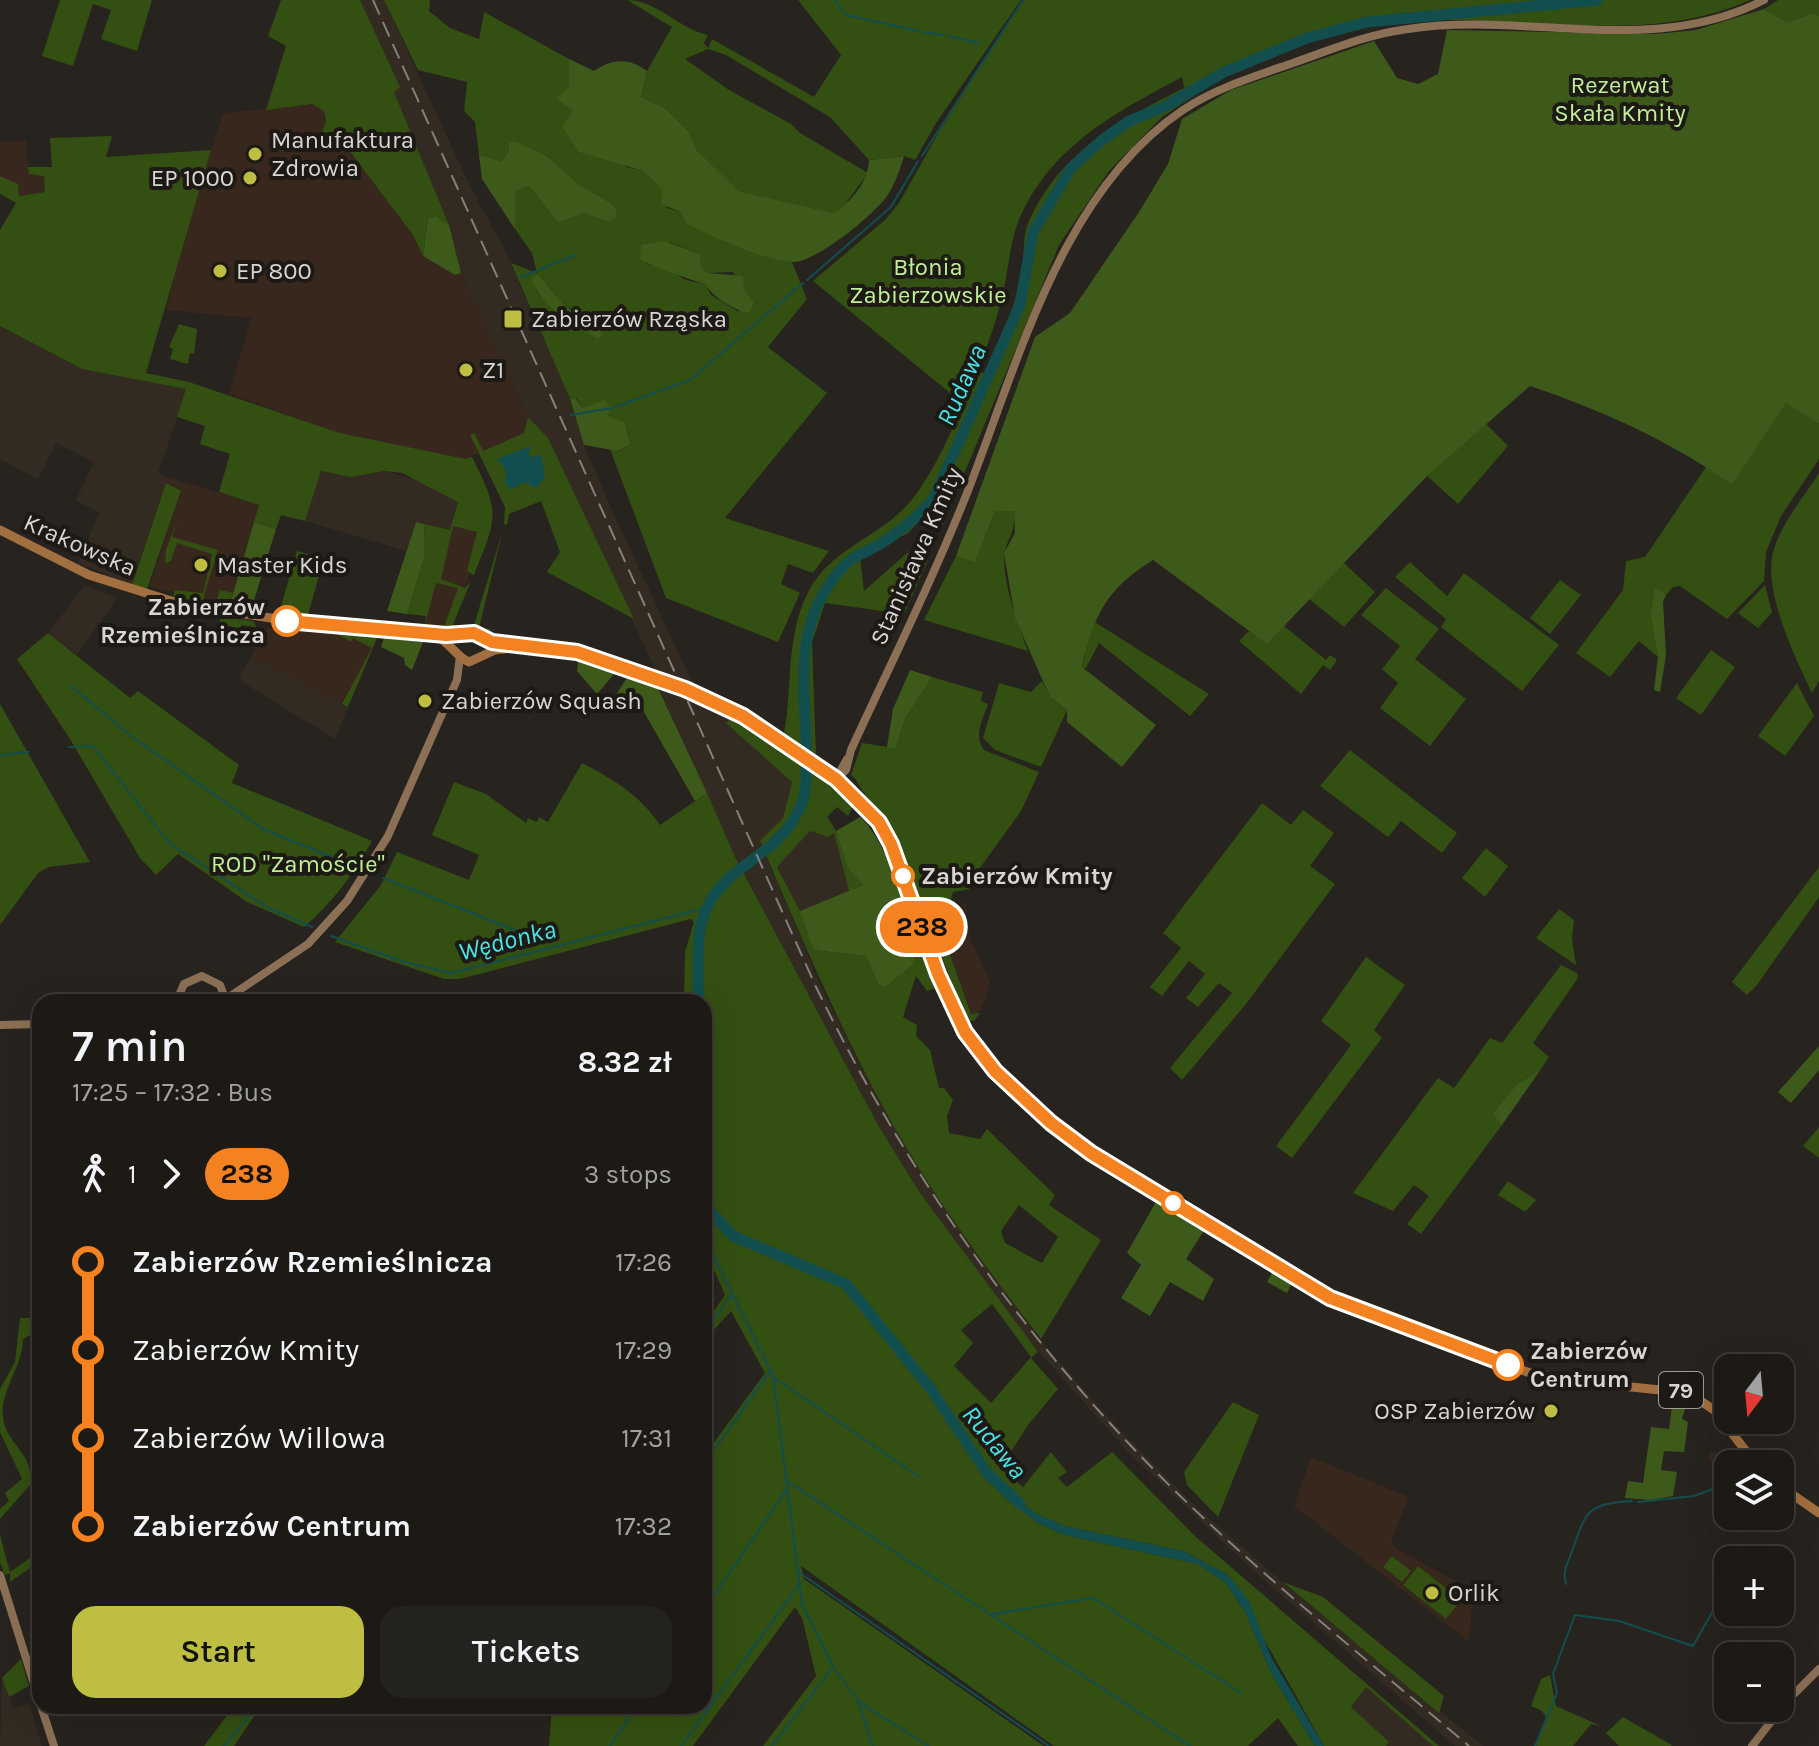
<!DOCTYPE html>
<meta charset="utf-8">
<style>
:root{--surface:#1d1a16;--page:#25231f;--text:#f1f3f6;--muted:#a0a1a1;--line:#3b3835;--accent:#bebf42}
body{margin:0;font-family:Karla,sans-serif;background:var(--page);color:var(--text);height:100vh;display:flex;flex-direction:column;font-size:30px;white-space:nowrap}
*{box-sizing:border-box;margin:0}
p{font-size:26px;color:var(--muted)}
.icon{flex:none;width:44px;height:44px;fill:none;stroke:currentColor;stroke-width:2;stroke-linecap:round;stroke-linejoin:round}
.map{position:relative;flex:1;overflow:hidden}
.sheet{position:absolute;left:32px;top:994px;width:680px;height:720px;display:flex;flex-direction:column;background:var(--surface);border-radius:24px;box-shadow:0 8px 32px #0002,0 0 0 2px var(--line)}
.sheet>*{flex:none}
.badge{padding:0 16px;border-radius:26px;font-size:28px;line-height:52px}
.needle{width:52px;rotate:196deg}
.tools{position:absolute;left:1714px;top:1354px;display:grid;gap:16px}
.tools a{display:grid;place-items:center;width:80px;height:80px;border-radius:16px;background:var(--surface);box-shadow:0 8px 32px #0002,0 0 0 2px var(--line);font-size:40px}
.map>.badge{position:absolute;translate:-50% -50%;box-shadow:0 0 0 4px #fff}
.legs{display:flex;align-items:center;gap:12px;height:88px;padding:0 40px;font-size:26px}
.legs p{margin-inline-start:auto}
.head{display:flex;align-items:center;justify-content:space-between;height:136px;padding:0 40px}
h1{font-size:44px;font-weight:600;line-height:60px}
.cta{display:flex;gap:16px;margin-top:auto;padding:16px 40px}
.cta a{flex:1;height:92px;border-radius:24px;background:var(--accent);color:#111;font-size:32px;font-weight:600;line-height:92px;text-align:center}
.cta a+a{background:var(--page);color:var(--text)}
ul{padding:0 40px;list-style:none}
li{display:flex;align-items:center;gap:28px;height:88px;font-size:30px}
li i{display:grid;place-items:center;width:12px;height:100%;margin:0 10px;background:currentColor}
li i::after{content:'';width:20px;height:20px;margin:-10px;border:6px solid;border-radius:50%;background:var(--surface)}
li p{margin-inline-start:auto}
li:first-child i{background:linear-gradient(#0000 50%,currentColor 0)}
li:last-child i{background:linear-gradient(currentColor 50%,#0000 0)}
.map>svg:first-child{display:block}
.commercial{fill:#37271d}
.built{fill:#332b21}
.green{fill:#334f11;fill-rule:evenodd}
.forest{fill:#3d5a1b}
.water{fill:#134e4f}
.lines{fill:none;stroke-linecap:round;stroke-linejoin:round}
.stream{stroke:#134e4f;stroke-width:2}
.river{stroke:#134e4f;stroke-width:11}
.secondary{stroke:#8c7056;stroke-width:8}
.primary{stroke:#a26f40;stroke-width:9}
.rail{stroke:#84817c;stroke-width:2;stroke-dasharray:16 8;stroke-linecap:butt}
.line-1-casing{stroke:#fff;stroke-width:18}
.line-1{stroke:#f58220;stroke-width:12}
.poi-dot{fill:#bebf42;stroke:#1d1915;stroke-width:3}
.stop-1-dot{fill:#fff;stroke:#f58220;stroke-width:4}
.labels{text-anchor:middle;stroke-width:8;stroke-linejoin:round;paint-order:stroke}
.shield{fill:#1d1915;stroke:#a09d99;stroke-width:2}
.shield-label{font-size:22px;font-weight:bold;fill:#d8d6d2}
.park-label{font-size:24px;fill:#c1ef95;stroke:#1d1915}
.poi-label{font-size:24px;fill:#d8d6d2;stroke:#1d1915;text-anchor:start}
.street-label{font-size:24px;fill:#d8d6d2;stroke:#1d1915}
.stop-label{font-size:24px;font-weight:bold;fill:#d8d6d2;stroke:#1d1915;text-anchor:start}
.water-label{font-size:26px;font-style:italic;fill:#48e4e6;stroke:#1d1915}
</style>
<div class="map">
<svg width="1819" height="1746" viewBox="0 0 1819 1746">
<rect width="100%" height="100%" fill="#27231e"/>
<path class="commercial" d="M312 104 324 111 326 121 321 135 345 145 413 235 423 256 455 275 461 273 528 417 524 433 466 459 339 433 229 394 251 318 166 310 186 228 223 113Z
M26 140 29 173 44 175 45 192 19 196 0 176V142Z
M168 477 259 505 230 604 149 587 181 492 166 483Z
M452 523 478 530 470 574 453 626 425 625Z
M264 628 377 638 348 707 252 656Z
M967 903 965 916 971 940 990 982 986 1000 974 1021H970L961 1004 931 917Z
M1710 1452 1722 1454 1720 1481 1713 1480 1714 1466 1708 1459Z
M1311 1457 1409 1497 1391 1541 1396 1548 1473 1591 1469 1642 1294 1506Z"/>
<path class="built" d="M356 0H384L468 182 503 247 567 392 584 445 611 508 693 684 655 669 548 438 528 417 461 273 449 225Z
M0 326 82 369 187 389 158 473 168 477 132 585 78 563 99 513 76 500 94 462 56 443 38 479 0 459Z
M320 471 350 477 385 471 424 482 458 502 450 531 416 522 406 551 305 521Z
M85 585 117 598 77 655 48 633Z
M252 656 348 707 335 739 242 682 240 676Z
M658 686 731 718 727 723 792 782 783 818 760 842 822 988 858 1061 924 1176 1037 1336 1106 1415 1194 1505 1301 1598 1483 1746H1455L1247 1565 1129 1453 1025 1336 920 1193 878 1125 736 859Z
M810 831 827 837 834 833 849 891 800 911 777 867Z
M2 1678 13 1709 29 1703 42 1746H0Z
M1366 1686 1400 1716 1433 1746H1386L1389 1743 1351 1707Z"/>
<path class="green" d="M60 0H152L137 51 101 39 111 10 93 4 73 66 42 56Z
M281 0H360L400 87 394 92 449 225 436 216 428 218 423 256 413 235 345 145 321 135 326 121 324 111 312 104 266 110 286 46 268 36Z
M384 0H430L429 11 450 28 479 39 484 12 569 59 574 111 626 167 643 171 662 190 667 208 682 212 727 243 792 262 807 299 768 347 827 393 725 518 829 551 813 573 788 564 781 584 800 593 778 642 666 598 610 449 619 451 630 445 583 408 576 398 570 399 511 263 537 273 532 253 515 229 514 191 529 186 558 223 584 213 610 221 609 202 580 185 547 156 516 141 502 161 479 155 475 122 464 111 467 82 418 70ZM670 242 700 254V266L708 273 733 272 743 289 739 312 711 295 705 284 686 280 662 267 646 264ZM538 274 564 305 588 319 602 334C573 325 556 313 536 290Z
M627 0C657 0 679 29 708 35L704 43 708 48 712 39 814 97 841 55 798 0H1021L936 123 915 160 904 156 869 160 830 117 726 55 708 49 685 59 729 90 791 124 800 133 868 173 844 206 834 213 737 191 697 150 688 131 665 108 641 97 647 71 672 27Z
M1024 0H1750C1646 47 1524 14 1414 21V12C1328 19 1262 52 1185 88L1189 99 1162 117 1109 171 1059 245 943 525 926 514 908 533 860 557 864 591 907 553 928 560 904 614 825 603 812 643 816 754 784 734C793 685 785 636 809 590 832 548 880 537 910 502 940 465 957 414 980 372L986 374C1002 340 1015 307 1022 270 1025 254 1022 236 1029 221 1060 152 1120 120 1184 88L1182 77C1117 112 1054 144 1021 215 1010 239 1009 267 1003 293 994 332 980 366 961 402L813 281 885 220 899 203 940 130Z
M1778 0H1819V16L1814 13 1787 22 1764 9Z
M112 136 106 157 211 150 146 373 189 382 340 433 466 459 472 457C501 514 497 517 474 575L467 571 477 532 453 526 441 579 465 588 471 581 452 627H444L458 588 436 583 425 625 426 616 407 614 425 555 424 524 450 530 458 502 402 473 385 471 350 477 321 471 305 521 281 515 276 529 254 522 259 505 219 492 230 454 200 444 205 426 177 417 186 389 82 369 0 326V230L16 203 0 194V176L18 184 19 196 45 192 44 176 29 174 28 167H52L50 138Z
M179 324 197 329 194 354 190 353 188 364 170 359 173 349 169 347Z
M1786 402 1819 424V459L1781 516 1766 552 1764 581 1727 619 1680 586 1673 587 1666 595 1655 586 1650 614 1658 657 1639 641 1610 677 1576 653 1623 590 1626 561 1645 557 1706 467 1732 485Z
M528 417 548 438 634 619 547 572 560 552 541 501 509 514 507 525 504 524 505 507 470 435 478 431 474 433 483 451 524 433Z
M1485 423 1508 446 1458 504 1427 476Z
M1819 473V681L1812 693C1795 657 1761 588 1774 549 1782 522 1804 497 1819 473Z
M166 483 181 491 147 589 132 585Z
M1014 510C1015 536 1009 533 1005 552 1000 575 1019 629 1028 651L924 620 956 556 975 563 995 511Z
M178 518 172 537 218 550 205 592 204 598 209 600 207 605 173 597 175 590 203 593 212 554 177 543 171 561 165 564 166 550Z
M503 530 479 628 497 630H478L474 625Z
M297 551 324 558 308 615 279 613Z
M1343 562 1375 592 1344 627 1309 599Z
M1410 562 1447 596 1464 573 1559 645 1522 691 1441 627 1446 619 1395 577Z
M1560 580 1581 595 1550 634 1530 618Z
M1765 585 1772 612 1758 628 1738 613Z
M1386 588 1439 629 1415 659 1466 699 1430 746 1380 708 1398 683 1382 669 1400 646 1361 615Z
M220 590 233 593 230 604 236 607 214 606Z
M221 617 253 621 257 628 255 632V627L242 625 239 629 219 623Z
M1093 621 1209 694 1190 716 1099 643 1086 668H1082Z
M272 624 346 630 354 636 356 632 377 633V638L348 707 342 704 372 648 353 638 351 642 337 634 279 629Z
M1284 626 1326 660 1330 655 1337 660 1330 670 1323 665 1301 694 1239 641 1249 631 1267 643Z
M48 633 130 698 138 691 239 765 232 783 372 841C353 875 333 902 304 927L247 902 178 854 156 875 140 858 70 739 17 659Z
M1711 650 1735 667 1701 715 1676 698Z
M932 677 983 692 981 701 988 704C983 719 973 736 984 750L1039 772 1021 811 977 872 969 889 953 892 951 899 956 907 936 915 971 1014 980 1013 974 1021H970C930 945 918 861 864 793 859 787 859 781 851 775L862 743 895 748 905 719Z
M1042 681 1050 697 1067 710 1041 767 995 750 983 738 999 683 1031 692Z
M1797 683 1814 716 1785 756 1758 736Z
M0 704 90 862 49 867 38 873 0 925Z
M731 718C757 729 836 787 853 806L848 816 837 807 827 817C844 838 844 863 863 885L849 891 834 833 828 837 810 831 777 867 800 911 813 950 866 956 878 984 884 988 913 965 916 941 936 988 927 991 916 976 903 1017 917 1025 916 1036 930 1050 939 1088H944L953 1100 947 1116 949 1133 980 1139 987 1129 1055 1195 1049 1205 1101 1240 1041 1339C988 1270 935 1199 892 1123 841 1032 801 937 760 841L783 818 792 782 726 723ZM1019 1205 1058 1237 1042 1263 1005 1243 1001 1231Z
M1350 750 1457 833 1442 853 1401 821 1388 837 1320 786Z
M582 763C613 779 640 795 660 825L707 793 736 859 878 1125 920 1193 1038 1352 1031 1358 1058 1389 1028 1425 1001 1467 1023 1487 1051 1452 1067 1472 1058 1478 1067 1487 1112 1452 1196 1537 1439 1746H1433L1366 1687 1351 1707 1389 1742 1386 1746H1324L1228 1575 1183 1551 1064 1526 1035 1513 1013 1495 1009 1500 1038 1523 1065 1535 1198 1564 1226 1583 1246 1614 1271 1673 1315 1746H1298L1278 1718 1248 1746H1054L801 1566 804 1579 1044 1746H763L816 1676 802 1618 795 1607 693 1746H549L552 1706H704V1456L765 1373 731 1311 704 1341V1325L725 1295 704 1247V1002H684L685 952 694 922 691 919 460 979H444L335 942 381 885 397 852 469 880 479 855 432 835 454 782 486 794 526 823 528 818 537 822 539 817 548 822ZM992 1304 1031 1357 991 1403 954 1366 973 1343 961 1330Z
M1262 803 1291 825 1303 810 1334 833 1310 866 1335 884 1246 1004 1182 1080 1170 1068 1232 993 1219 983 1198 1007 1186 998 1205 974 1189 961 1162 996 1150 987 1181 948 1163 933Z
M1486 848 1508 866 1485 897 1462 878Z
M1819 867V897L1757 985 1747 995 1732 982Z
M1559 909 1574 920 1572 939 1576 965 1536 938Z
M1366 957 1405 985 1374 1030 1382 1038 1292 1158 1276 1146 1351 1045 1321 1021Z
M1561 965 1577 973 1578 978 1533 1043 1549 1057 1541 1069 1516 1085 1494 1114 1502 1125 1421 1234 1407 1224 1429 1196 1414 1185 1393 1211 1353 1193 1438 1078 1454 1088 1490 1038 1502 1043Z
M1819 1127V1158L1803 1146Z
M1508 1181 1536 1200 1525 1212 1498 1195Z
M40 1307V1330L23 1339C23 1366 0 1390 3 1417 6 1446 35 1452 30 1485L0 1519V1509L9 1501 5 1493 22 1479 0 1432V1389L15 1362 20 1318H32Z
M1233 1402 1259 1415 1218 1517 1187 1485 1184 1472Z
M0 1535 10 1572 40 1551V1561L10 1582V1573L5 1575 0 1562Z
M1392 1556 1411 1571 1402 1582 1383 1567Z
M1418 1566 1461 1600 1446 1619 1403 1585Z
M1283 1582 1323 1597 1444 1696 1439 1713Z
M21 1659 29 1686 9 1697 2 1678Z
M1550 1675 1556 1706 1601 1726 1591 1724 1573 1746H1536L1547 1719 1542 1711 1531 1706 1541 1679Z
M234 1706H261L234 1746H204Z
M1623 1717 1670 1744 1672 1746H1619L1606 1733Z"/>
<path class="forest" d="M1764 9 1787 22 1814 13 1819 16V424L1786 403 1732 485C1671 441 1601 410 1530 386L1427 476 1267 644 1153 560C1106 589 1094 615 1082 667L1156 725 1122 767 1067 722V710L1050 697 1015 618 1004 553 1015 533 1014 511H995L975 563 956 556 1035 337 1070 313 1139 212 1168 164 1182 119 1231 90 1374 41 1397 78 1418 84 1438 74 1447 30 1656 34 1696 30Z
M569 59 594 71C613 58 629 58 647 71L641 97 665 108 688 131 697 150 738 191 834 213C852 201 868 182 869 160L904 156C900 170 895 184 887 196 874 215 814 264 792 262 756 258 719 239 687 224L681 212 661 204 662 190 643 171 579 152 562 127 573 111 556 98 569 87Z
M516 141 547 156 580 185 609 202 616 209V217L610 222 584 213 558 223 529 186 515 191V229L482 179 479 155 502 161 509 151V143Z
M436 216 449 225 461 273 455 275 423 256 428 218Z
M665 241 700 254V266L708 273 743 276 744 290 754 303 749 313C734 311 712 296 705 284 692 280 648 266 640 259L641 245Z
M538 274 564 305 603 333 598 339C572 324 543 308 531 279Z
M575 398 583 408 605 400 610 407 608 416 624 422 630 445 618 451 584 445 570 399Z
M254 522 276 529 251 610 230 604Z
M416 522 424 524 425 555 407 614 387 611Z
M1655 586 1666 595 1663 602 1666 655 1660 692 1654 690 1658 657 1650 614Z
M384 638 423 642 412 670 405 665 404 658 381 647Z
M578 662 616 672 597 694 577 671Z
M910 670 932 677 905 719 895 749 887 747 893 709Z
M628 676 658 688 707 793 695 801 641 707 616 695Z
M860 817C881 833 912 912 916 940 917 948 914 957 913 965L884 988 878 984 866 956 813 950 800 911 863 885 848 868 836 831Z
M1819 1046V1070L1791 1103 1778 1092Z
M1541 1069 1502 1125 1493 1114 1516 1085Z
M1157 1200 1205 1229 1186 1259 1214 1279 1203 1301 1170 1282 1150 1316 1121 1298 1141 1265 1127 1253Z
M1273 1271 1293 1281 1287 1293 1267 1282Z
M1673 1399 1687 1402 1682 1419 1688 1422 1684 1452 1664 1451 1661 1470 1677 1472 1673 1496 1652 1500 1625 1498 1628 1481 1643 1483 1651 1427 1669 1429Z"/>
<path class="water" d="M531 446 528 454 530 457 541 455 545 478 536 488 524 482 511 490 505 483 506 470 497 459Z
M1013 1495 1035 1513 1064 1526 1183 1551 1228 1575 1249 1601 1272 1659 1324 1746H1315L1271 1673 1246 1614 1226 1583 1198 1564 1065 1535 1038 1523 1008 1500Z"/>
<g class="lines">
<path class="stream" d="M835 0 846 15 919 31
M923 32 944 35
M949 36 979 43
M922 156 1023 0
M521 277 575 255
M807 280 891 207 918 161
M615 407 690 380 803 283
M570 415 612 408
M71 686 131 736 263 829 361 869
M69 747 93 746 169 843 267 907 312 927
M0 755 29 752
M383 878 545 942
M696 910 706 911
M331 936 404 962 452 973 693 911
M704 1218 708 1212
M704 1224 710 1249 773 1376 802 1604 833 1667 858 1701 873 1746
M704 1333 731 1296
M775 1378 919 1477
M704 1464 770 1371
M787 1481 1190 1746
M1638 1502 1694 1496 1713 1489
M797 1571 1049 1746
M1566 1584C1562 1570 1567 1566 1571 1554 1586 1513 1584 1504 1632 1501
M704 1610 787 1489
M992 1614 1093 1598 1241 1693
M858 1701 928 1746
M521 1711 525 1706
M224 1746 258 1706
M610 1746 637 1706
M681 1746 798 1586
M772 1746 832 1668
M1535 1746 1557 1693 1553 1674 1575 1615 1619 1621 1693 1646 1714 1609 1743 1621 1748 1612"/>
<path class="river" d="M698 1002C699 973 694 931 708 905 732 860 779 858 802 803 808 786 806 766 806 749 805 680 792 626 841 569 851 557 864 553 877 546 899 533 916 518 933 500L1020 305 1033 232 1071 168 1101 141 1129 121 1166 106 1224 72 1307 38 1367 22 1597 0
M704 1205 733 1236 846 1284 930 1388 987 1473 1020 1504"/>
<path class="secondary" d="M836 779 846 770 851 750C891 663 934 577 969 488 1019 360 1062 191 1183 110 1216 88 1255 76 1293 63 1330 50 1368 34 1408 29 1527 11 1652 58 1764 0
M836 779 847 759
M226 999 308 944 347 901 388 836 457 680 460 656
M176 1002 184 984 202 976 220 985 226 1001
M0 1025 40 1024
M0 1575 40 1703
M41 1706 54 1746
M1752 1746 1787 1701 1819 1669"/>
<path class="primary" d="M0 530 89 575 184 605 284 620 446 635 474 633 492 642 577 652 685 689 743 716 849 786 875 814 895 854 955 1013 974 1045 1002 1079 1078 1144 1316 1290 1373 1317 1530 1373 1574 1381 1689 1393 1714 1410 1756 1464
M436 636C450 642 456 657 469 662L495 650 511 648
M1780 1486 1819 1513"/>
<path class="rail" d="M373 0 816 987C907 1174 1025 1342 1172 1488 1265 1579 1369 1661 1469 1746"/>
</g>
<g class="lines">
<defs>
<path id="line-1" d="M287 621 446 635 474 633 492 642 577 652 685 689 743 716 836 779 879 822 891 844 938 974 965 1032 995 1071 1051 1123 1091 1153 1330 1298 1508 1365"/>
</defs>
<use href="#line-1" class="line-1-casing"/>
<use href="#line-1" class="line-1"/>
</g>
<g class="poi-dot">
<circle cx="255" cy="154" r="8"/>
<circle cx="250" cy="178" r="8"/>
<circle cx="220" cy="271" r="8"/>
<rect x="503" y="309" width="20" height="20" rx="4"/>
<circle cx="466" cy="370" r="8"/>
<circle cx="201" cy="565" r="8"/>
<circle cx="425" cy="701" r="8"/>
<circle cx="1551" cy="1411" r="8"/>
<circle cx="1432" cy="1593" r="8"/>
</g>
<g class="stop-1-dot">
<circle cx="287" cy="621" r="14"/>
<circle cx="903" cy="876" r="10"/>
<circle cx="1173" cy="1203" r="10"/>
<circle cx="1508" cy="1365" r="14"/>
</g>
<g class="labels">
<rect class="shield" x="1659" y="1372" width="44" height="36" rx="6"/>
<g class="shield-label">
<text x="1681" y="1398">79</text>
</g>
<g class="park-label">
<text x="1620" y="93">Rezerwat<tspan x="1620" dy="28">Skała Kmity</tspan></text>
<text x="928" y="275">Błonia<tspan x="928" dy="28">Zabierzowskie</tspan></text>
<text x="298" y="872">ROD "Zamoście"</text>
</g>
<g class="poi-label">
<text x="271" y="148">Manufaktura<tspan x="271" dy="28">Zdrowia</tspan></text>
<text x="234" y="186" text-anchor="end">EP 1000</text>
<text x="236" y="279">EP 800</text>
<text x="531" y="327">Zabierzów Rząska</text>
<text x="482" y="378">Z1</text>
<text x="217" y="573">Master Kids</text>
<text x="441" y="709">Zabierzów Squash</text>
<text x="1535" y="1419" text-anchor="end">OSP Zabierzów</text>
<text x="1448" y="1601">Orlik</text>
</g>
<g class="street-label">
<text transform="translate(80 545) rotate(24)" y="8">Krakowska</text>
<text transform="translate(916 556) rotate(-66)" y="8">Stanisława Kmity</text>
</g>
<g class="stop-label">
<text x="265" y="615" text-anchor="end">Zabierzów<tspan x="265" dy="28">Rzemieślnicza</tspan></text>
<text x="921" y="884">Zabierzów Kmity</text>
<text x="1530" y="1359">Zabierzów<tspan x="1530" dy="28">Centrum</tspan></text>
</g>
<g class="water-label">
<text transform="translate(961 385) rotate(-66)" y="9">Rudawa</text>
<text transform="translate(507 940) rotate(-14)" y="9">Wędonka</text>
<text transform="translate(995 1442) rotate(51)" y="9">Rudawa</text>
</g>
</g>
</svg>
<div class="tools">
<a><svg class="needle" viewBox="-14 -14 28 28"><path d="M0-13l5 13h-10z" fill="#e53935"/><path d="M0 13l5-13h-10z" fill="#a0a1a1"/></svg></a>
<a><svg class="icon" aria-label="layers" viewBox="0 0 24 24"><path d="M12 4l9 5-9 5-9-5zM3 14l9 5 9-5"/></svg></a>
<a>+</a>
<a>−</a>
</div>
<b class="badge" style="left:922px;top:927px;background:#f58220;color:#111">238</b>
<section class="sheet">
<div class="head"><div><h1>7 min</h1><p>17:25 – 17:32 · Bus</p></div><b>8.32 zł</b></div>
<div class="legs"><svg class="icon" aria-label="walk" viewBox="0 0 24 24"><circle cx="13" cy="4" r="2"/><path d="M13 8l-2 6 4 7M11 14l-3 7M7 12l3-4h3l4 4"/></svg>1<svg class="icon" aria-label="forward" viewBox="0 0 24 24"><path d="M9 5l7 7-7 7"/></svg><b class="badge" style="background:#f58220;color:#111">238</b><p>3 stops</p></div>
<ul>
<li><i style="color:#f58220"></i><b>Zabierzów Rzemieślnicza</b><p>17:26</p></li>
<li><i style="color:#f58220"></i><span>Zabierzów Kmity</span><p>17:29</p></li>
<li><i style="color:#f58220"></i><span>Zabierzów Willowa</span><p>17:31</p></li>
<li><i style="color:#f58220"></i><b>Zabierzów Centrum</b><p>17:32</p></li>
</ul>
<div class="cta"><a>Start</a><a>Tickets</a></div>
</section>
</div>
